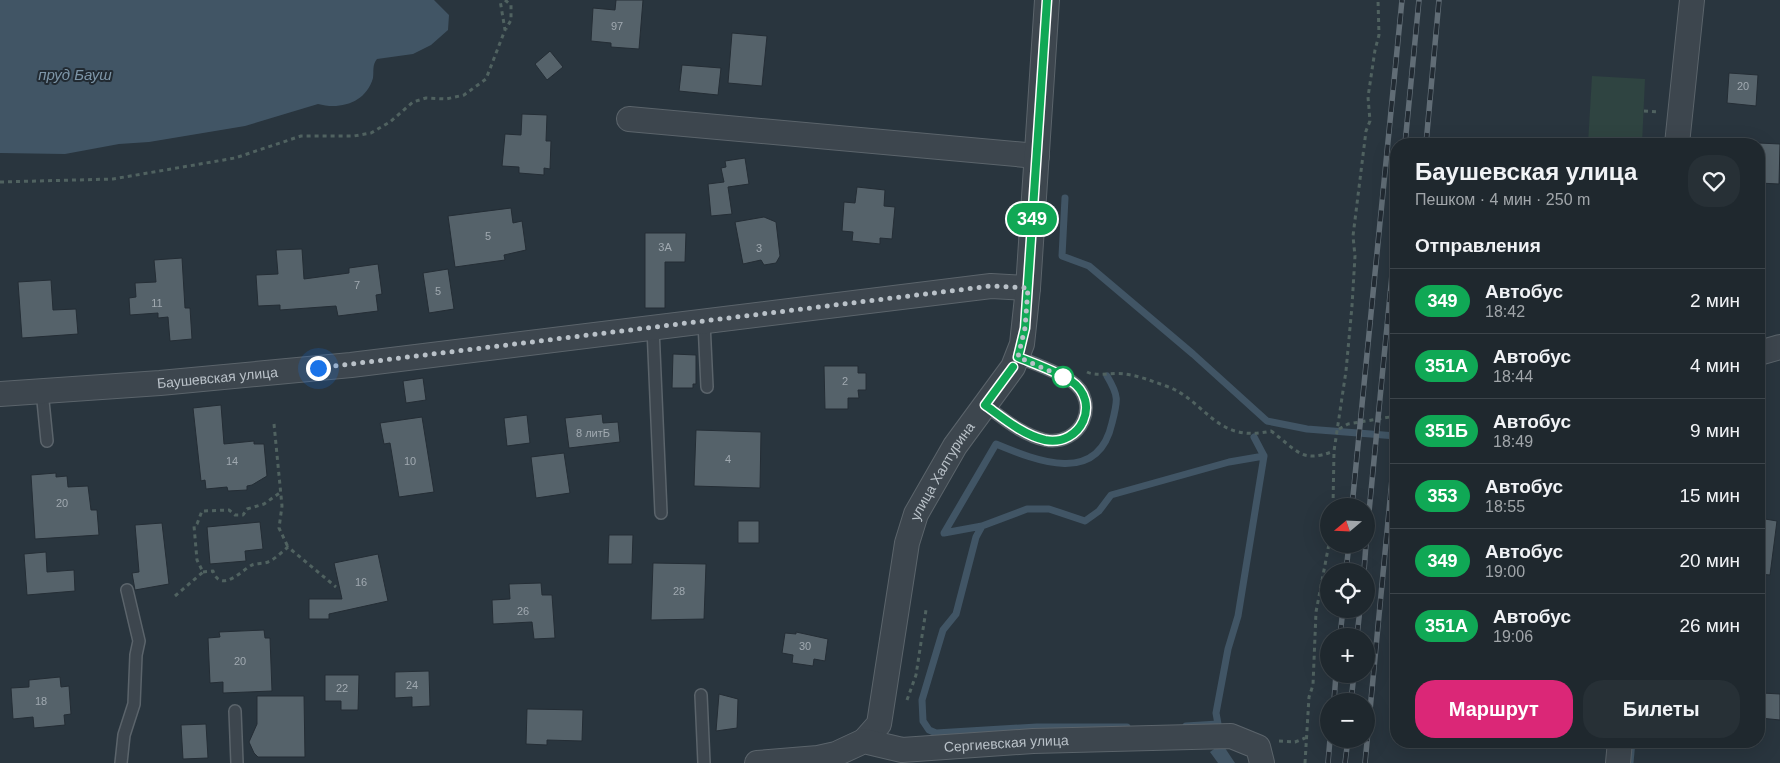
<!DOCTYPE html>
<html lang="ru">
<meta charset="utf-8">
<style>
:root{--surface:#1f282e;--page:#273036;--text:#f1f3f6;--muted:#a1a6aa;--line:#3c444a;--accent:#db2777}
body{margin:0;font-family:Arial,sans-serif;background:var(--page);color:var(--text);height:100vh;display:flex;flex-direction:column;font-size:19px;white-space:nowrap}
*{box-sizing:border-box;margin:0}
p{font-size:16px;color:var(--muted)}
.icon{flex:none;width:28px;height:28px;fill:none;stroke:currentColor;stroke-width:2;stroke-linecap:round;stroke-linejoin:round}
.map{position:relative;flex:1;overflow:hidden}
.side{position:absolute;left:1390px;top:138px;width:375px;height:610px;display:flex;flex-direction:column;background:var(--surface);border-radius:20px;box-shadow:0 5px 20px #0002,0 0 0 1px var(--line)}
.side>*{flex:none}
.badge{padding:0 10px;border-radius:16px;font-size:18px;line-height:32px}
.needle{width:32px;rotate:251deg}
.controls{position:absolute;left:1320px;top:498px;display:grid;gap:10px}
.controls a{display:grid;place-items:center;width:55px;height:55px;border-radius:50%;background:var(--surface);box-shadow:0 5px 20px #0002,0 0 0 1px var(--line);font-size:25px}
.you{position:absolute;width:25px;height:25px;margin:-12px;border:4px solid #fff;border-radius:50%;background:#1a73e8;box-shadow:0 0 0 8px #1a73e833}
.map>.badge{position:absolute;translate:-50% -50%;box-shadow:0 0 0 2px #fff}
h2{padding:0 25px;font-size:19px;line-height:45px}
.round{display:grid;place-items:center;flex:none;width:52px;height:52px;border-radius:20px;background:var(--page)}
.overview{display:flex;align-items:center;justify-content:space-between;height:85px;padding:0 25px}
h1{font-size:24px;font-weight:800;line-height:38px}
.cta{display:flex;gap:10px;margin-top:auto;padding:10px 25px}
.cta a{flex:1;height:58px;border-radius:20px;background:var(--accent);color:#fff;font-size:20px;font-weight:800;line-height:58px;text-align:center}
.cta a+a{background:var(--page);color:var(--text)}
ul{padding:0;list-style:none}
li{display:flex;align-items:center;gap:15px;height:65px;padding:0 25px;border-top:1px solid var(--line)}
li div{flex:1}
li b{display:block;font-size:19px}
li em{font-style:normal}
li .badge{min-width:55px;font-weight:700;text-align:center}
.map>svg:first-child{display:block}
.green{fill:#2f4441}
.water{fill:#415565}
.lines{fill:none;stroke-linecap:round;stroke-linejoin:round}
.stream{stroke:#415565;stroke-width:7}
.building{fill:#55626a;stroke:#242d35}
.service-casing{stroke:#5b646b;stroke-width:14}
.minor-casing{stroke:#5b646b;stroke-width:26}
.path{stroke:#506260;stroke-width:3;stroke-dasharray:4 4;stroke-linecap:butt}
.service{stroke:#3d464e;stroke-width:11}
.minor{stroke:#3d464e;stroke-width:24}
.rail-casing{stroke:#616d76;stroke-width:5.5}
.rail{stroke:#222b33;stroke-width:4;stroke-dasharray:11;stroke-linecap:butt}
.line-casing{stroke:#fff;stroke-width:11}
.line{stroke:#10a855;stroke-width:8}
.walk{stroke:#b9c1c8;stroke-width:5;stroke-dasharray:0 9}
.stop-dot{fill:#fff;stroke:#10a855;stroke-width:2.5}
.labels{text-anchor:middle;stroke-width:4;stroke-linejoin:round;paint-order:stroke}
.number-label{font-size:11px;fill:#a0a9b0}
.street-label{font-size:14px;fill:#b9c1c8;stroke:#222b33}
.water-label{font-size:15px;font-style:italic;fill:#7e96a8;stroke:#222b33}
</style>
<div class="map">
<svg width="1780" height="763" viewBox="0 0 1780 763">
<rect width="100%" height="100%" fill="#29353e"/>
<path class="green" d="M1592 76 1645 79 1642 144H1588Z"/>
<path class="water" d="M0 0H434L449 15 448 30 431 45 413 54 377 59C372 65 374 71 373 78 366 103 340 110 318 104L245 126 149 142 119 144 65 154 0 153Z
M1217 747 1225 748 1235 763H1218L1210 752Z"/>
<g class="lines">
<path class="stream" d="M1065 198 1062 256 1089 266 1193 354 1267 421 1307 429 1396 436
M982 526 944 533 996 444C1037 461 1098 486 1112 423 1118 400 1119 396 1107 376
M1186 726 1218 724 1216 713 1228 649 1238 616 1264 456
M1127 727H1037L936 733 929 730 923 721 922 700 943 630 956 614 976 537 982 526 1027 509H1049L1085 521 1099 511 1111 495 1229 462 1264 456 1254 437
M1630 763 1632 741"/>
</g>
<path class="building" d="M616 0H643L639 49 611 47V43L591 41 593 8 615 10Z
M732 33 767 36 762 86 728 83Z
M550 51 563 67 547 80 535 64Z
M682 65 721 68 718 95 679 91Z
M1729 73 1758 75 1756 106 1727 103Z
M522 114 547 115 546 141H551L550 169 544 168V175L519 173V167L502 166 505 134 521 135Z
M1759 143 1780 144 1779 184 1759 183Z
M745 158 749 184 728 187 732 214 711 216 708 184 724 182 721 168 726 167 725 161Z
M857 187 885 190 884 206 895 207 892 239 880 238V244L852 241 853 232 842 231 844 202 855 203Z
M511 208 513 223 522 221 526 250 504 255 505 260 455 267 448 216Z
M764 217 776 222 780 256 776 263 764 265 761 260 743 264 735 222Z
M645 233H686L685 262H665V308H645Z
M302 249 304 279 349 273V268L378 264 382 294 376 295 378 311 338 316 336 306 280 310V305L258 306 256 275 278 274 276 250Z
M182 258 185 308H190L192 339 170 341 168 317 158 318V313L130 315 129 298 136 297 135 283 156 282 154 260Z
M448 269 454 309 429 313 423 273Z
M51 280 53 310 76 309 78 334 22 338 18 282Z
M673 354 696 355V384H693V388H672Z
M824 366H858V373H866V390H858L859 398H848V409H825Z
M423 378 426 400 406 403 403 381Z
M221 405 224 444 254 441V444H264L267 476 252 485 247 486V490L228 491 227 487 206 489 205 480 201 481 193 408Z
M602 414 603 423 618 422 620 442 569 448 565 418Z
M527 415 530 443 507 446 504 418Z
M422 417 434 492 399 497 390 443 384 444 380 423Z
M696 430 761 432 760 488 694 486Z
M564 453 570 493 536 498 531 457Z
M56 473V477L67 476 68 487 88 486 91 510H97L99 535 35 539 31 475Z
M1759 518 1777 521 1770 575 1759 574Z
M738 521H759V543H738Z
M260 522 263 549 245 551 246 561 210 564 207 527Z
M162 523 169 584 135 590 132 573 139 572 135 525Z
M609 535H633L632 564H608Z
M46 552 47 572 74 570 75 591 27 595 24 554Z
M378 554 388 601 329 614V619H309V599H342L334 563Z
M653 563 706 564 704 619 651 620Z
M541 583 542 595H552L555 638 534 639 532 622 493 624 492 600 510 599 509 584Z
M264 630 265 638H270L272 691 223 693V682L210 683 208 638 220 637 219 632Z
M796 632 828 639 825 661 814 659 813 666 792 663 793 655 782 653 785 633 796 634Z
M429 671 430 706 412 707V697L395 698V672Z
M325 675H359L358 710H341V701H325Z
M60 677 61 687 69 686 71 714 64 715 65 725 34 728 33 717 13 719 11 688 29 687V680Z
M1762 693 1780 694V720L1760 718Z
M719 694 738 699 737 728 716 731Z
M257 696H304L305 757H258L254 753 249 742 257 724Z
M527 709 583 710 582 741 547 740V745L526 744Z
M206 724 208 758 183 759 181 725Z"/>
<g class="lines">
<defs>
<path id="service" d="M704 322 707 387
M653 328 661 513
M42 391 47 441
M985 405C1003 418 1022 435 1045 440 1081 447 1102 402 1071 381 1056 371 1035 364 1018 357
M701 695 704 763
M235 711 237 763
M121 763 124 735 134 704 136 655 139 641 127 590"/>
<g id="minor">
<path d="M629 119 1037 156"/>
<path d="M1677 144 1692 0"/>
<path d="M1759 353 1780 347"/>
<path id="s1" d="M0 394 160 383 351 365 991 286 1028 288"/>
<path id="s2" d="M864 741 879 724 907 543 916 514 955 446 1013 367 1022 344 1028 288 1047 0"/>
<path id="s3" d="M757 763 818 758 836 754 864 741 902 750 1033 741 1231 736 1258 747 1262 763"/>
<path d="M1618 763 1620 741"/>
</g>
</defs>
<use href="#service" class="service-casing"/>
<use href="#minor" class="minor-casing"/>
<path class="path" d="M505 0 511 5V20L506 29
M1644 111 1659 112
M0 182 113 179 235 158 301 136H354L371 133 390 122 413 102 426 98 446 99 464 95 486 79 505 30 500 0
M1087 372C1097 377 1113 372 1125 374 1139 376 1152 381 1166 386 1206 400 1215 444 1271 431 1297 450 1301 464 1334 451
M274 424 282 506 279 528 288 547
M1339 429 1348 424 1396 416
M1333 506 1334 451 1346 371 1352 306 1355 256 1353 236 1366 131 1370 121 1368 97 1375 50 1379 35 1378 0
M203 572 213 571C221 594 242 570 252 565 257 563 263 564 268 562 275 559 282 552 288 547L336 587
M175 596 203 572 197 560 194 526 197 524 202 511 229 510 235 515H243L247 509 264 504 281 492
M907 700 916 675 926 610
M1279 741 1295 742 1305 738
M1305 763 1309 697 1313 685 1316 612 1329 544"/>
<use href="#service" class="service"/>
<use href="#minor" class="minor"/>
<defs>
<path id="rail" d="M1405 144 1419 0
M1426 144 1439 0
M1352 506 1402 0
M1366 543 1396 233
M1346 571 1349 544
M1364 571 1366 544
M1340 636 1343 609
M1357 636 1360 609
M1334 701 1336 674
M1351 701 1354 674
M1328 763 1330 739
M1345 763 1348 739
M1365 763 1396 437"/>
</defs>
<use href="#rail" class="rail-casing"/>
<use href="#rail" class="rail"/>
</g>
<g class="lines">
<defs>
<path id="line" d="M1013 367 985 405C1003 418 1023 435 1045 440 1081 447 1102 402 1071 381 1056 371 1035 364 1018 357L1025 328 1047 0"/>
</defs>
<use href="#line" class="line-casing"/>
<use href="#line" class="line"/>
<path class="walk" d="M318 368 991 286 1028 288 1025 328 1018 357 1063 377"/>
</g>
<circle class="stop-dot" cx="1063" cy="377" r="10"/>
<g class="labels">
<g class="number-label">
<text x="617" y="30">97</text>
<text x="1743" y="90">20</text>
<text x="488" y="240">5</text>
<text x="665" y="251">3А</text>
<text x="759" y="252">3</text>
<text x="357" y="289">7</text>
<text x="438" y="295">5</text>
<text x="157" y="307">11</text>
<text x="845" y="385">2</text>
<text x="593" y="437">8 литБ</text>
<text x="728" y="463">4</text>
<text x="232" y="465">14</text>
<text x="410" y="465">10</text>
<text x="62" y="507">20</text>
<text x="361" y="586">16</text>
<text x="679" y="595">28</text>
<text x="523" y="615">26</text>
<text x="805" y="650">30</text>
<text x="240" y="665">20</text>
<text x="412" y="689">24</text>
<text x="342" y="692">22</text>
<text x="41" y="705">18</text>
</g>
<g class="street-label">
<text dy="5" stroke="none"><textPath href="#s1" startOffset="218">Баушевская улица</textPath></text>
<text dy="5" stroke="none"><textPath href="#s2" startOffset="286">улица Халтурина</textPath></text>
<text dy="5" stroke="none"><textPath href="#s3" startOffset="254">Сергиевская улица</textPath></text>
</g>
<g class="water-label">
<text x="75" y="80">пруд Бауш</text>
</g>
</g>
</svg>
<div class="controls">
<a><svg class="needle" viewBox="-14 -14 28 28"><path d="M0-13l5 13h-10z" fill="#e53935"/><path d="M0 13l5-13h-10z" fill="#a1a6aa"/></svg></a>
<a><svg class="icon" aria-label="locate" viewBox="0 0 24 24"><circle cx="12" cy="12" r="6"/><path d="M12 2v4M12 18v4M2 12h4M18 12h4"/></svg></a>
<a>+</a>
<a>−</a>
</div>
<div class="you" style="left:318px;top:368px"></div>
<b class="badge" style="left:1032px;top:219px;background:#10a855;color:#fff">349</b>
<section class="side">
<div class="overview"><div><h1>Баушевская улица</h1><p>Пешком · 4 мин · 250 m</p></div><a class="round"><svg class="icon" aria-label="heart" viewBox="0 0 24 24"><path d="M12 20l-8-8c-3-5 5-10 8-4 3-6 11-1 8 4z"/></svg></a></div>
<h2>Отправления</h2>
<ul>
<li><span class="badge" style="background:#10a855;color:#fff">349</span><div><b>Автобус</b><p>18:42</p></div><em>2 мин</em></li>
<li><span class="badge" style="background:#10a855;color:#fff">351А</span><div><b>Автобус</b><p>18:44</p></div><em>4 мин</em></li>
<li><span class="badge" style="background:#10a855;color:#fff">351Б</span><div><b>Автобус</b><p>18:49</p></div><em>9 мин</em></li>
<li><span class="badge" style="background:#10a855;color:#fff">353</span><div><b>Автобус</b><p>18:55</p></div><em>15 мин</em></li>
<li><span class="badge" style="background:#10a855;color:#fff">349</span><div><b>Автобус</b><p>19:00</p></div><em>20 мин</em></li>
<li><span class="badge" style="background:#10a855;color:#fff">351А</span><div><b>Автобус</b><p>19:06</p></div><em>26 мин</em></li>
</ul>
<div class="cta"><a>Маршрут</a><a>Билеты</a></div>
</section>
</div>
